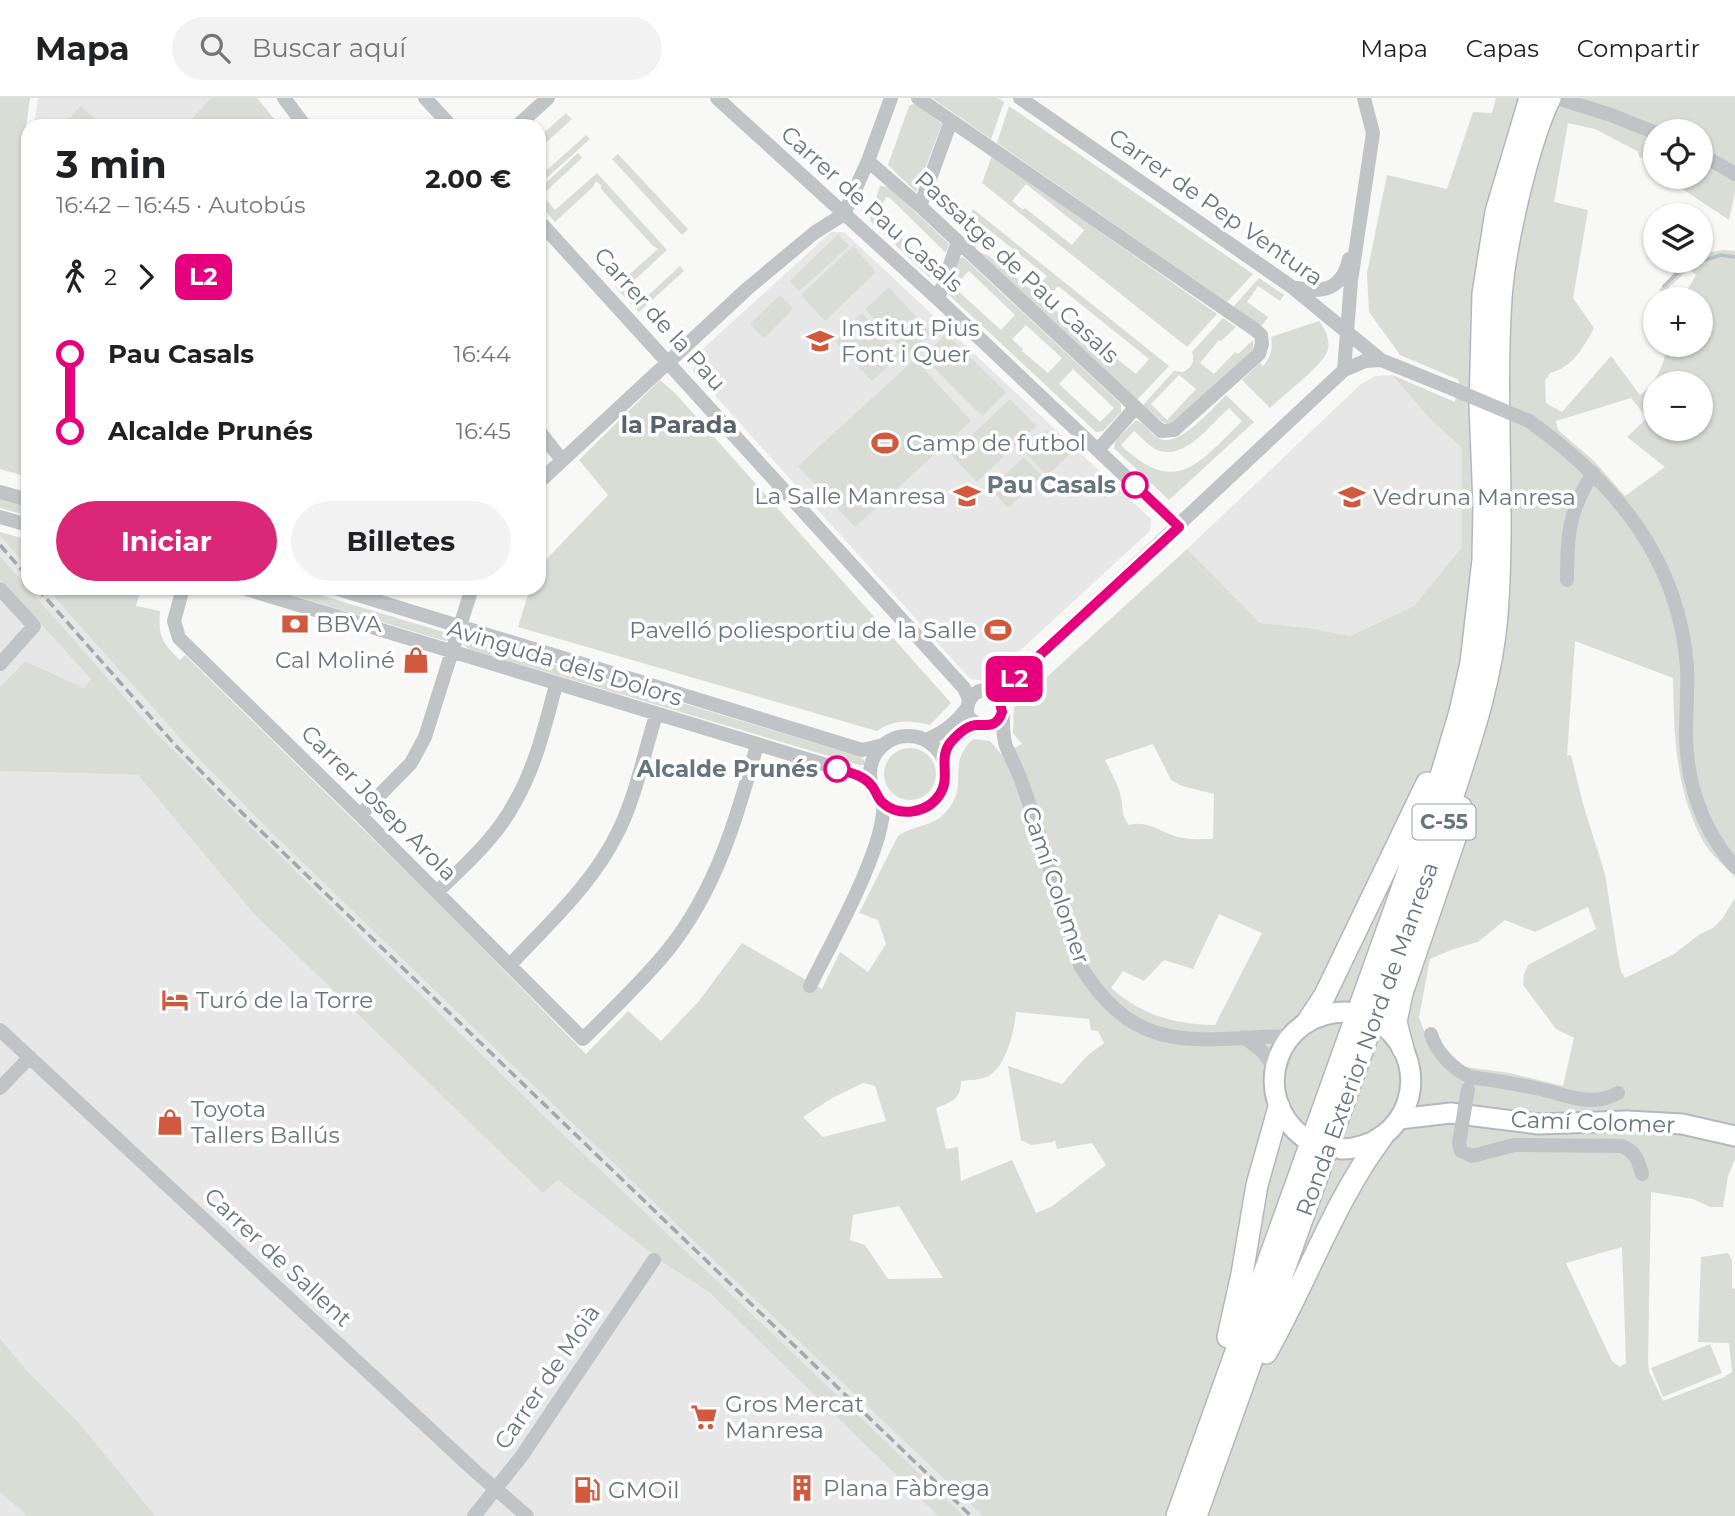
<!DOCTYPE html>
<html lang="es">
<meta charset="utf-8">
<style>
:root{--surface:#fff;--page:#f2f2f2;--text:#202124;--muted:#757577;--line:#e0e0e0;--accent:#db2777}
body{margin:0;font-family:Montserrat,sans-serif;background:var(--page);color:var(--text);height:100vh;display:flex;flex-direction:column;font-size:26px;white-space:nowrap}
*{box-sizing:border-box;margin:0}
p{font-size:23px;color:var(--muted)}
.icon{flex:none;width:38px;height:38px;fill:none;stroke:currentColor;stroke-width:2;stroke-linecap:round;stroke-linejoin:round}
.map{position:relative;flex:1;overflow:hidden}
.sheet{position:absolute;left:21px;top:21px;width:525px;height:476px;display:flex;flex-direction:column;background:var(--surface);border-radius:21px;box-shadow:0 2px 5px #0004}
.sheet>*{flex:none}
.badge{padding:0 14px;border-radius:10px;font-size:24px;line-height:46px}
.fabs{position:absolute;left:1643px;top:21px;display:grid;gap:14px}
.fabs a{display:grid;place-items:center;width:70px;height:70px;border-radius:50%;background:var(--surface);box-shadow:0 2px 5px #0004;font-size:35px}
.map>.badge{position:absolute;translate:-50% -50%;box-shadow:0 0 0 4px #fff}
.legs{display:flex;align-items:center;gap:10px;height:77px;padding:0 35px;font-size:23px}
.legs p{margin-inline-start:auto}
.summary{display:flex;align-items:center;justify-content:space-between;height:119px;padding:0 35px}
h1{font-size:38px;font-weight:700;line-height:52px}
.cta{display:flex;gap:14px;margin-top:auto;padding:14px 35px}
.cta a{flex:1;height:80px;border-radius:42px;background:var(--accent);color:#fff;font-size:28px;font-weight:700;line-height:80px;text-align:center}
.cta a+a{background:var(--page);color:var(--text)}
ul{padding:0 35px;list-style:none}
li{display:flex;align-items:center;gap:24px;height:77px;font-size:26px}
li i{display:grid;place-items:center;width:10px;height:100%;margin:0 9px;background:currentColor}
li i::after{content:'';width:18px;height:18px;margin:-9px;border:5px solid;border-radius:50%;background:var(--surface)}
li p{margin-inline-start:auto}
li:first-child i{background:linear-gradient(#0000 50%,currentColor 0)}
li:last-child i{background:linear-gradient(currentColor 50%,#0000 0)}
header{display:flex;align-items:center;gap:42px;box-sizing:border-box;height:98px;padding:0 35px;background:var(--surface);border-bottom:2px solid var(--line)}
header strong{font-size:33px}
nav{display:flex;gap:38px;margin-inline-start:auto;font-size:24px}
.search{width:490px;height:63px;background:var(--page);display:flex;align-items:center;gap:18px;box-sizing:border-box;padding:0 24px;border-radius:38px;color:var(--muted);font-size:26px}
.map>svg:first-child{display:block}
.built{fill:#e6e7e6}
.green{fill:#d9ddd6;fill-rule:evenodd}
.lines{fill:none;stroke-linecap:round;stroke-linejoin:round}
.stream{stroke:#b7c2c6;stroke-width:3.5}
.major-casing{stroke:#b4b8bb;stroke-width:23}
.highway-casing{stroke:#b4b7ba;stroke-width:24}
.minor{stroke:#c0c4c7;stroke-width:14}
.major{stroke:#fff;stroke-width:19}
.highway{stroke:#fff;stroke-width:21}
.rail{stroke:#a2a8ad;stroke-width:3.5;stroke-dasharray:10 5;stroke-linecap:butt}
.minor-bridge{stroke:#c0c4c7;stroke-width:14}
.line-1-casing{stroke:#fff;stroke-width:16}
.line-1{stroke:#e6007e;stroke-width:10}
.stop-1-dot{fill:#fff;stroke:#e6007e;stroke-width:3.5}
.labels{text-anchor:middle;stroke-width:7;stroke-linejoin:round;paint-order:stroke}
.shield{fill:#fff;stroke:#949ea5;stroke-width:2}
.shield-label{font-size:21px;font-weight:bold;fill:#66757e}
.street-label{font-size:23px;fill:#66757e;stroke:#fff}
.poi-label{font-size:23px;fill:#66757e;stroke:#fff;text-anchor:start}
.stop-label{font-size:23px;font-weight:bold;fill:#66757e;stroke:#fff;text-anchor:end}
.neighbourhood-label{font-size:24px;font-weight:bold;fill:#58636a;stroke:#fff}
</style>
<header>
<strong>Mapa</strong>
<div class="search"><svg class="icon" aria-label="search" viewBox="0 0 24 24"><circle cx="10" cy="10" r="6"/><path d="M15 15l6 6"/></svg>Buscar aquí</div>
<nav><a>Mapa</a><a>Capas</a><a>Compartir</a></nav>
</header>
<div class="map">
<svg width="1735" height="1418" viewBox="0 0 1735 1418">
<rect width="100%" height="100%" fill="#f8f8f6"/>
<path class="built" d="M38 0H211L185 28H34Z
M831 134H844L1151 421 1150 433 987 583 970 581 693 273 695 258Z
M1392 277 1431 322 1462 350V449L1414 508 1350 538 1309 530 1260 525 1187 451 1361 286 1375 278Z
M0 438 28 470V490L0 458Z
M0 482 91 581 84 590 25 563 0 589Z
M28 490H46L196 658 268 731 729 1177 983 1418H964L544 1018 157 636Z
M0 673 138 677 253 815 543 1094 558 1081 665 1166 709 1194 938 1418H0Z"/>
<path class="green" d="M0 0H30L24 46 28 77V379L0 371Z
M211 0H257L276 23 269 28H185Z
M932 0H998L1004 4 991 41Z
M1496 0H1735V95L1729 122 1672 84 1668 79H1701V33H1656L1655 61 1652 57 1640 60 1637 53 1595 31 1568 25 1554 104 1588 112 1573 200 1594 230C1583 250 1573 269 1550 275L1545 283 1546 305 1562 314 1611 258 1640 297C1655 286 1666 266 1666 247H1701V201H1682L1696 177 1689 171 1663 195 1659 192 1684 163H1701V156L1724 152 1735 153V779C1725 768 1710 756 1703 743 1675 692 1674 636 1673 580L1575 543 1567 658 1571 657 1583 706 1605 776 1617 853 1621 874 1625 880 1674 856 1700 836 1713 830 1722 821 1735 800V1061L1728 1078 1723 1109H1710L1693 1101 1651 1094 1648 1264 1649 1273 1663 1303 1722 1280 1732 1274 1729 1245 1698 1244 1701 1159 1728 1155 1732 1162V1190L1735 1191V1418H983L729 1177 268 731 196 658 46 490H141L136 508 160 513C158 538 162 545 180 562L185 557 425 792 586 956 628 913 661 943 699 903 742 845 822 891 840 854 868 874 886 846 878 822 859 815 898 738C913 727 933 729 946 714 971 686 945 667 973 641L990 643 1001 656 1022 646 1013 635 1014 609 1187 451 1260 525 1309 530 1350 538 1414 508 1462 449V350L1431 322 1392 277 1455 304 1459 282 1400 257 1369 214 1367 175 1387 77 1447 91 1473 14 1492 15ZM1656 285H1701V331H1656ZM1631 300 1647 320 1627 339 1665 369 1625 398 1594 363 1558 332 1556 323ZM1153 646 1171 682 1182 688 1214 696 1213 741C1201 741 1190 742 1178 739 1160 734 1148 722 1129 727 1120 715 1124 712 1121 700 1119 687 1110 673 1105 662ZM1588 809 1596 831 1528 867 1524 876 1523 887 1556 931 1574 940 1563 988 1510 975 1465 969 1426 938 1419 919 1430 861 1451 852 1478 844 1505 822 1535 834ZM1219 816 1262 835 1215 927C1173 926 1144 918 1111 890L1123 873 1144 883 1164 862 1193 871ZM1016 914 1089 921 1091 932 1098 933 1104 945 1087 958 1062 986 1008 968 1021 1042 1031 1047 1053 1044 1055 1042 1057 1051 1092 1045 1106 1067 1051 1109 1036 1115 1012 1062 961 1083 958 1049 946 1051 936 1010C952 1004 961 1001 961 983 969 982 982 982 989 978 1007 966 1014 934 1016 914ZM863 985 875 988 886 1023 823 1039 803 1019 832 1000ZM899 1108 943 1180 888 1181 865 1147 850 1142 853 1117ZM1622 1149 1626 1265 1620 1269 1612 1263 1566 1165Z
M913 6 917 7 942 26 916 94 888 67 909 8Z
M81 8 102 28H62Z
M1009 8 1253 176 1227 204 997 45Z
M566 15 572 21 539 51V39Z
M586 37 590 41 539 87V79Z
M578 55 582 60 542 97 555 112 597 75 667 152 626 190 640 205 680 168 684 173 639 214 615 189 658 151 653 148 601 91V87L596 83 593 89 555 124 539 106V91Z
M618 56 688 131 682 137 612 61Z
M992 58 1217 216 1187 249 982 85ZM1026 86 1084 132 1072 147 1025 110 1023 112 1012 103Z
M880 88 889 89 949 146 946 155 890 100 886 99 881 110 882 112 878 117 936 173 941 170 935 180 929 179 871 124 870 117Z
M973 111 1169 268 1137 302 979 154 989 158 1034 194 1047 178 989 132 975 150 963 140ZM1058 188 1149 261 1136 276 1045 204Z
M838 136 849 148 799 193 790 183Z
M853 148 876 174 825 223 801 197Z
M963 159 1121 306V314L1103 333 1096 334 948 196 959 161ZM969 173 1015 217 1001 232 957 192 963 185 960 182ZM1026 227 1062 260 1048 275 1022 253 1023 251 1012 241ZM1073 271 1114 310 1100 324 1059 286Z
M1259 180 1284 197 1280 203 1258 188 1247 204 1268 219 1261 229 1233 209Z
M889 189 931 235 908 257 865 211Z
M780 197 793 211 764 240 750 226Z
M862 215 900 256 872 283 835 243Z
M1223 220 1236 229 1221 243 1219 242 1200 265 1214 276 1235 254 1238 256 1253 242V253L1173 326 1164 325 1143 307 1174 273 1183 274C1192 270 1195 263 1192 254ZM1179 277 1196 291 1167 322 1151 306Z
M1319 223C1326 231 1331 244 1327 254 1322 268 1282 298 1270 310L1242 282 1260 265 1263 268C1271 259 1273 250 1271 239Z
M946 236 1006 294 982 318 923 259Z
M915 261 971 323 855 429 798 368Z
M660 282 675 295 951 605 930 627C909 622 895 621 877 633L518 529 530 490H539V469L608 397 579 362Z
M1226 297 1254 324 1169 402 1114 350 1116 342 1136 322C1146 326 1150 335 1158 340 1177 352 1213 310 1226 297ZM1229 310 1242 323C1199 365 1176 400 1121 347L1134 333C1141 339 1148 347 1155 351 1183 365 1210 327 1229 310Z
M1010 301 1036 328 977 384 951 357Z
M1048 332 1071 355 1047 378 1025 354Z
M1024 359 1042 378 1008 410 990 390Z
M0 401 28 409V418L0 410Z
M0 434 28 442V470L0 438Z
M0 458 157 636 544 1018 964 1418H938L709 1194 665 1166 558 1082 543 1095 253 815 138 677 0 673V589L25 563 84 590 91 581 0 482Z
M268 490H297L447 535 451 537 449 542 445 543Z
M470 541 861 659 865 664 864 667H859L468 551 463 546 464 542Z
M884 676a26 26 0 1 1 52 0a26 26 0 1 1-52 0Z
M0 1241 27 1273 78 1324 155 1418H28L0 1394Z
M1710 1246 1722 1275 1663 1299 1651 1270Z"/>
<g class="lines">
<path class="stream" d="M1664 188 1685 168 1721 157 1735 159"/>
<defs>
<path id="major" d="M1399 1021 1451 1015 1538 1026 1627 1023 1682 1026 1735 1038
M1303 1039C1248 997 1277 913 1347 914
M1341 1051C1408 1050 1436 970 1383 927"/>
<path id="highway" d="M1308 923 1325 897 1427 685
M1403 951 1396 924 1402 895 1456 737 1461 709
M1228 1239 1242 1176 1257 1087 1279 1009
M1266 1255C1306 1185 1334 1103 1382 1039
M1177 1418 1398 802 1434 701 1460 614 1471 565 1483 462 1484 406 1480 307 1483 196 1496 114 1530 0
M1196 1418 1450 707C1470 645 1492 582 1497 517 1505 411 1494 306 1501 200 1504 160 1513 119 1523 80 1530 53 1538 25 1550 0"/>
</defs>
<use href="#major" class="major-casing"/>
<use href="#highway" class="highway-casing"/>
<path class="minor" d="M284 0 305 28
M425 0 451 28
M717 0 938 201 1179 429
M1020 0 1292 189 1381 262 1453 291
M1557 0 1611 17 1656 35
M517 28 548 0
M1701 56 1735 76
M868 63 920 108 1161 333 1174 332 1259 256 1262 246 1261 237 1254 231 918 0
M920 108 951 23
M539 123 964 590 969 601
M1296 190C1323 195 1342 192 1349 161
M938 201 958 144
M1344 272 1351 183 1373 35 1364 0
M1529 323C1614 384 1679 460 1687 569 1688 592 1686 615 1686 638 1687 688 1702 731 1735 769
M539 333 562 362
M1098 352 1135 310
M539 384 747 191 814 135 844 116 868 63 891 0
M0 394 28 402
M0 419 28 427
M1567 482C1567 438 1568 414 1593 375
M183 490 174 523 179 540 360 717 583 941C612 912 642 884 668 852 716 792 737 720 757 647
M243 490 856 676 872 687
M335 490 862 652 883 647
M0 491 34 528 0 566
M999 600 1004 590 1344 272 1365 263 1381 262
M1001 617 993 627 979 628 968 619C963 602 979 584 996 596 1007 605 1000 633 1006 648 1010 658 1015 667 1019 677 1043 739 1058 804 1080 867 1137 961 1197 940 1290 938
M870 676a38 38 0 1 1 76 0a38 38 0 1 1-76 0Z
M926 642C943 635 956 626 967 610
M943 661C949 644 959 633 977 627
M360 717 411 665 425 639 472 490
M437 794C465 767 497 739 515 704 536 668 545 627 556 587
M510 867C549 825 592 787 618 734 636 698 644 655 656 617
M810 888C830 847 887 747 883 705
M0 932 476 1374 527 1418
M1431 936C1436 954 1453 971 1470 979 1493 982 1517 986 1540 991 1567 997 1592 1010 1618 995
M1244 939 1262 953 1275 971
M0 990 30 959
M1459 1045 1461 1053 1472 1058 1514 1047 1622 1048C1636 1054 1638 1062 1642 1076
M474 1418 521 1359 654 1162"/>
<use href="#major" class="major"/>
<use href="#highway" class="highway"/>
<path class="rail" d="M0 447 28 479
M37 490 177 649 237 710 971 1418"/>
<path class="minor-bridge" d="M1453 291 1529 323
M1459 1045 1468 991"/>
</g>
<g class="lines">
<defs>
<path id="line-1" d="M837 671C848 674 863 677 871 687 876 692 877 700 883 705 900 720 928 715 940 696 951 679 938 661 950 645 956 638 967 627 977 627 989 627 997 629 1002 614L999 600 1004 590 1179 429 1135 387"/>
</defs>
<use href="#line-1" class="line-1-casing"/>
<use href="#line-1" class="line-1"/>
</g>
<defs>
<symbol id="school-bare" viewBox="-9 -9 18 18"><path d="M0-5L7-2L0 1L-7-2ZM-4 1L0 2.5L4 1V4Q0 6-4 4Z" fill="#d1593e" stroke="#fff" stroke-width="2.5" paint-order="stroke"/></symbol>
<symbol id="stadium-bare" viewBox="-9 -9 18 18"><path d="M0-5a6.5 5 0 1 0 0 10a6.5 5 0 1 0 0-10ZM-3.5-1.8h7v3.6h-7Z" fill="#d1593e" stroke="#fff" stroke-width="2.5" paint-order="stroke"/></symbol>
<symbol id="bank-bare" viewBox="-9 -9 18 18"><path d="M-6-4H6V4H-6ZM0-2.3a2.3 2.3 0 1 0 0 4.6a2.3 2.3 0 1 0 0-4.6Z" fill="#d1593e" stroke="#fff" stroke-width="2.5" paint-order="stroke"/></symbol>
<symbol id="shop-bare" viewBox="-9 -9 18 18"><path d="M-5-2.5h2.3a2.7 3.5 0 0 1 5.4 0H5L5.5 6h-11ZM-1.5-2.5h3a1.5 2.3 0 0 0-3 0Z" fill="#d1593e" stroke="#fff" stroke-width="2.5" paint-order="stroke"/></symbol>
<symbol id="hotel-bare" viewBox="-9 -9 18 18"><path d="M-6-4.5h1.5V1H6V5H4.5V3h-9V5H-6ZM-4 0a1.8 1.8 0 1 1 3.6 0ZM.5 0V-2.5h3Q6-2.5 6 0Z" fill="#d1593e" stroke="#fff" stroke-width="2.5" paint-order="stroke"/></symbol>
<symbol id="supermarket-bare" viewBox="-9 -9 18 18"><path d="M-6-5.5h2.5l.6 2H6L4.5 2H-2.5L-4.4-4H-6ZM-1.5 3.2a1.3 1.3 0 1 0 .1 0ZM3 3.2a1.3 1.3 0 1 0 .1 0Z" fill="#d1593e" stroke="#fff" stroke-width="2.5" paint-order="stroke"/></symbol>
<symbol id="building-bare" viewBox="-9 -9 18 18"><path d="M-4-6H4V6H1V3H-1V6H-4ZM-2.5-4.3h1.7v1.8h-1.7ZM.8-4.3h1.7v1.8H.8ZM-2.5-1h1.7V.8h-1.7ZM.8-1h1.7V.8H.8Z" fill="#d1593e" stroke="#fff" stroke-width="2.5" paint-order="stroke"/></symbol>
<symbol id="fuel-bare" viewBox="-9 -9 18 18"><path d="M-5.5-6h7V0h2V4h1.3V-2.5L3-4.5l.8-.8L6-3V5H2.5V1h-1V6h-7ZM-4.2-4.7v3.2H.2V-4.7Z" fill="#d1593e" stroke="#fff" stroke-width="2.5" paint-order="stroke"/></symbol>
</defs>
<g fill-rule="evenodd">
<use href="#school-bare" x="801" y="224" width="38" height="38"/>
<use href="#stadium-bare" x="866" y="326" width="38" height="38"/>
<use href="#school-bare" x="948" y="379" width="38" height="38"/>
<use href="#school-bare" x="1333" y="380" width="38" height="38"/>
<use href="#bank-bare" x="276" y="507" width="38" height="38"/>
<use href="#stadium-bare" x="979" y="513" width="38" height="38"/>
<use href="#shop-bare" x="397" y="543" width="38" height="38"/>
<use href="#hotel-bare" x="156" y="883" width="38" height="38"/>
<use href="#shop-bare" x="151" y="1005" width="38" height="38"/>
<use href="#supermarket-bare" x="685" y="1300" width="38" height="38"/>
<use href="#building-bare" x="783" y="1371" width="38" height="38"/>
<use href="#fuel-bare" x="568" y="1373" width="38" height="38"/>
</g>
<g class="stop-1-dot">
<circle cx="1135" cy="387" r="12"/>
<circle cx="837" cy="671" r="12"/>
</g>
<g class="labels">
<rect class="shield" x="1412.5" y="706.5" width="63" height="35" rx="5"/>
<g class="shield-label">
<text x="1444" y="731">C-55</text>
</g>
<g class="street-label">
<text transform="translate(1216 109) rotate(35)" y="8">Carrer de Pep Ventura</text>
<text transform="translate(872 111) rotate(42)" y="8">Carrer de Pau Casals</text>
<text transform="translate(1017 169) rotate(43)" y="8">Passatge de Pau Casals</text>
<text transform="translate(660 221) rotate(48)" y="8">Carrer de la Pau</text>
<text transform="translate(565 565) rotate(17)" y="8">Avinguda dels Dolors</text>
<text transform="translate(379 705) rotate(45)" y="8">Carrer Josep Arola</text>
<text transform="translate(1056 787) rotate(71)" y="8">Camí Colomer</text>
<text transform="translate(1367 941) rotate(-70)" y="8">Ronda Exterior Nord de Manresa</text>
<text transform="translate(1593 1024) rotate(2)" y="8">Camí Colomer</text>
<text transform="translate(278 1159) rotate(43)" y="8">Carrer de Sallent</text>
<text transform="translate(547 1279) rotate(-56)" y="8">Carrer de Moià</text>
</g>
<g class="poi-label">
<text x="841" y="238">Institut Pius<tspan x="841" dy="26">Font i Quer</tspan></text>
<text x="906" y="353">Camp de futbol</text>
<text x="946" y="406" text-anchor="end">La Salle Manresa</text>
<text x="1373" y="407">Vedruna Manresa</text>
<text x="316" y="534">BBVA</text>
<text x="977" y="540" text-anchor="end">Pavelló poliesportiu de la Salle</text>
<text x="395" y="570" text-anchor="end">Cal Moliné</text>
<text x="196" y="910">Turó de la Torre</text>
<text x="191" y="1019">Toyota<tspan x="191" dy="26">Tallers Ballús</tspan></text>
<text x="725" y="1314">Gros Mercat<tspan x="725" dy="26">Manresa</tspan></text>
<text x="823" y="1398">Plana Fàbrega</text>
<text x="608" y="1400">GMOil</text>
</g>
<g class="stop-label">
<text x="1116" y="395">Pau Casals</text>
<text x="818" y="679">Alcalde Prunés</text>
</g>
<g class="neighbourhood-label">
<text x="679" y="335">la Parada</text>
</g>
</g>
</svg>
<div class="fabs">
<a><svg class="icon" aria-label="locate" viewBox="0 0 24 24"><circle cx="12" cy="12" r="6"/><path d="M12 2v4M12 18v4M2 12h4M18 12h4"/></svg></a>
<a><svg class="icon" aria-label="layers" viewBox="0 0 24 24"><path d="M12 4l9 5-9 5-9-5zM3 14l9 5 9-5"/></svg></a>
<a>+</a>
<a>−</a>
</div>
<b class="badge" style="left:1014px;top:581px;background:#e6007e;color:#fff">L2</b>
<section class="sheet">
<div class="summary"><div><h1>3 min</h1><p>16:42 – 16:45 · Autobús</p></div><b>2.00 €</b></div>
<div class="legs"><svg class="icon" aria-label="walk" viewBox="0 0 24 24"><circle cx="13" cy="4" r="2"/><path d="M13 8l-2 6 4 7M11 14l-3 7M7 12l3-4h3l4 4"/></svg>2<svg class="icon" aria-label="forward" viewBox="0 0 24 24"><path d="M9 5l7 7-7 7"/></svg><b class="badge" style="background:#e6007e;color:#fff">L2</b></div>
<ul>
<li><i style="color:#e6007e"></i><b>Pau Casals</b><p>16:44</p></li>
<li><i style="color:#e6007e"></i><b>Alcalde Prunés</b><p>16:45</p></li>
</ul>
<div class="cta"><a>Iniciar</a><a>Billetes</a></div>
</section>
</div>
